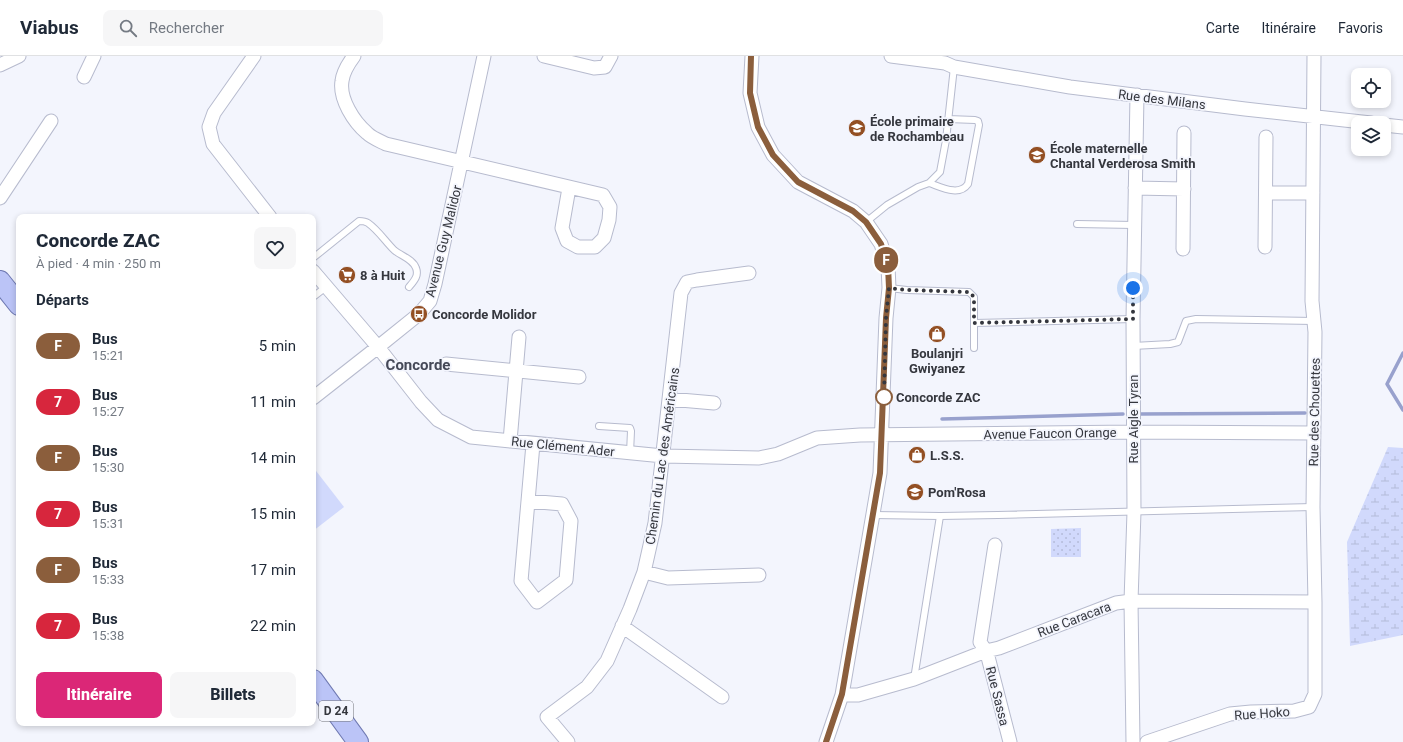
<!DOCTYPE html>
<html lang="fr">
<meta charset="utf-8">
<style>
:root{--surface:#fff;--page:#f6f6f7;--text:#1f2937;--muted:#747a83;--line:#e0e1e3;--accent:#db2777}
body{margin:0;font-family:Roboto,sans-serif;background:var(--page);color:var(--text);height:100vh;display:flex;flex-direction:column;font-size:15px;white-space:nowrap}
*{box-sizing:border-box;margin:0}
p{font-size:13px;color:var(--muted)}
.icon{flex:none;width:22px;height:22px;fill:none;stroke:currentColor;stroke-width:2;stroke-linecap:round;stroke-linejoin:round}
.map{position:relative;flex:1;overflow:hidden}
.panel{position:absolute;left:16px;top:158px;width:300px;height:512px;display:flex;flex-direction:column;background:var(--surface);border-radius:8px;box-shadow:0 2px 6px #0003}
.panel>*{flex:none}
.badge{padding:0 8px;border-radius:13px;font-size:14px;line-height:26px}
.tools{position:absolute;left:1351px;top:12px;display:grid;gap:8px}
.tools a{display:grid;place-items:center;width:40px;height:40px;border-radius:8px;background:var(--surface);box-shadow:0 2px 6px #0003;font-size:20px}
.you{position:absolute;width:20px;height:20px;margin:-10px;border:3px solid #fff;border-radius:50%;background:#1a73e8;box-shadow:0 0 0 6px #1a73e833}
.map>.badge{position:absolute;translate:-50% -50%;box-shadow:0 0 0 2px #fff}
h2{padding:0 20px;font-size:15px;line-height:36px}
.round{display:grid;place-items:center;flex:none;width:42px;height:42px;border-radius:8px;background:var(--page)}
.summary{display:flex;align-items:center;justify-content:space-between;height:68px;padding:0 20px}
h1{font-size:19px;font-weight:800;line-height:30px}
.button{display:flex;gap:8px;margin-top:auto;padding:8px 20px}
.button a{flex:1;height:46px;border-radius:8px;background:var(--accent);color:#fff;font-size:16px;font-weight:800;line-height:46px;text-align:center}
.button a+a{background:var(--page);color:var(--text)}
ul{padding:0;list-style:none}
li{display:flex;align-items:center;gap:12px;height:56px;padding:0 20px}
li div{flex:1}
li b{display:block;font-size:15px}
li em{font-style:normal}
li .badge{min-width:44px;font-weight:700;text-align:center}
header{display:flex;align-items:center;gap:24px;box-sizing:border-box;height:56px;padding:0 20px;background:var(--surface);border-bottom:1px solid var(--line)}
header strong{font-size:19px}
nav{display:flex;gap:22px;margin-inline-start:auto;font-size:14px}
.search{width:280px;height:36px;background:var(--page);display:flex;align-items:center;gap:10px;box-sizing:border-box;padding:0 14px;border-radius:8px;color:var(--muted);font-size:15px}
.map>svg:first-child{display:block}
.wetland{fill:url(#wetland-marsh)}
.park{fill:url(#park-dots)}
.pitch{fill:#d1d9fc}
.lines{fill:none;stroke-linecap:round;stroke-linejoin:round}
.stream{stroke:#98a1cd;stroke-width:3.5}
.lane-casing{stroke:#b7bbce;stroke-width:8}
.street-casing{stroke:#b7bbce;stroke-width:15}
.primary-casing{stroke:#6f79b2;stroke-width:22}
.lane{stroke:#fff;stroke-width:6}
.street{stroke:#fff;stroke-width:13}
.primary{stroke:#bbc4f7;stroke-width:20}
.line-casing{stroke:#fff;stroke-width:9}
.line{stroke:#8b5e3c;stroke-width:6}
.walk{stroke:#35373e;stroke-width:4;stroke-dasharray:0 7.2}
.stop-dot{fill:#fff;stroke:#8b5e3c;stroke-width:2}
.labels{text-anchor:middle;stroke-width:3.5;stroke-linejoin:round;paint-order:stroke}
.shield{fill:#f3f5fd;stroke:#6e7077;stroke-width:1}
.shield-label{font-size:12px;font-weight:bold;fill:#35373e}
.street-label{font-size:13px;fill:#35373e;stroke:#f3f5fd}
.poi-label{font-size:13px;font-weight:bold;fill:#35373e;stroke:#f3f5fd;text-anchor:start}
.stop-label{font-size:13px;font-weight:bold;fill:#35373e;stroke:#f3f5fd;text-anchor:start}
.quarter-label{font-size:15px;font-weight:bold;fill:#444857;stroke:#f3f5fd}
</style>
<header>
<strong>Viabus</strong>
<div class="search"><svg class="icon" aria-label="search" viewBox="0 0 24 24"><circle cx="10" cy="10" r="6"/><path d="M15 15l6 6"/></svg>Rechercher</div>
<nav><a>Carte</a><a>Itinéraire</a><a>Favoris</a></nav>
</header>
<div class="map">
<svg width="1403" height="686" viewBox="0 0 1403 686">
<defs>
<pattern id="wetland-marsh" width="20" height="14" patternUnits="userSpaceOnUse"><rect width="20" height="14" fill="#d1d9fc"/><path d="M1 5h8M5 5V1M11 12h8M15 12V8" fill="none" stroke="#b4bbd9"/></pattern>
<pattern id="park-dots" width="8" height="8" patternUnits="userSpaceOnUse"><rect width="8" height="8" fill="#d1d9fc"/><path d="M2 2h.1M6 6h.1" fill="none" stroke="#b4bbd9" stroke-width="1.8" stroke-linecap="round"/></pattern>
</defs>
<rect width="100%" height="100%" fill="#f3f5fd"/>
<path class="wetland" d="M1388 391 1403 392V579L1350 590 1347 486Z"/>
<path class="park" d="M1081 472V501H1051V473Z"/>
<path class="pitch" d="M313 411 344 451 313 475Z"/>
<g class="lines">
<path class="stream" d="M1403 297 1387 328 1403 354
M1140 358 1305 357
M942 363 1123 358"/>
<defs>
<path id="lane" d="M929 127C941 131 959 141 968 128L979 69 978 65 975 64 948 63
M866 166 887 149 918 131 929 127 940 116 946 84 954 11
M1077 168 1134 169
M313 202 359 165C362 165 365 165 368 167 378 174 385 185 394 194 401 200 413 203 416 212 419 220 414 225 409 231
M889 232 907 234 969 236 974 241V292
M313 241 326 231
M974 267 1133 263
M1133 290 1170 288 1178 286 1186 265 1196 263 1314 265
M599 370 630 372 631 375 630 397
M874 459 940 460 998 459 1313 451
M914 623 940 460"/>
<path id="street" d="M254 0 214 57 209 71 213 88 270 161
M354 0C348 8 343 16 342 25 339 43 354 66 367 77 372 82 380 85 386 88L603 139 610 151 609 164 604 182 595 191H578L567 185 562 172 569 132
M544 0 594 12 605 11 611 0
M752 0 750 37 758 71 773 99 798 126 853 155 866 166 881 188 888 210 889 232 886 262 880 417 842 639 826 686
M891 0 945 7 954 11 1070 31 1245 53 1371 67
M0 9 19 0
M84 21 94 0
M1384 69 1403 71
M1135 132 1184 133
M1266 137H1313
M0 142 51 65
M1265 191 1266 81
M1183 193 1184 77
M313 215 378 291 421 346 438 364 471 381 663 400 759 402 778 398 817 382 860 379 1133 376 1314 377
M446 308 579 321
M313 342 378 291 419 258 430 245 435 228 484 0
M669 343 714 347
M510 385 519 281
M528 445 562 448 571 465 566 524 537 546 521 525 533 388
M995 489 980 586 987 597 1010 686
M644 516 668 522 759 519
M622 570 722 641
M842 639H858L914 623 986 595 999 592 1116 547 1131 545 1315 546
M568 686 547 661 587 631 607 605 630 553 644 516 655 467 681 237 687 226 697 224 749 217
M1133 686 1131 545 1134 456 1133 263 1137 39
M1147 686 1230 658 1251 656 1294 655 1309 651 1315 638V546L1313 451 1315 276 1312 245 1314 0"/>
<path id="primary" d="M0 225 19 249
M313 624 358 686"/>
</defs>
<use href="#lane" class="lane-casing"/>
<use href="#street" class="street-casing"/>
<use href="#primary" class="primary-casing"/>
<use href="#lane" class="lane"/>
<use href="#street" class="street"/>
<use href="#primary" class="primary"/>
</g>
<g class="lines">
<defs>
<path id="line" d="M751 0 750 37 758 71 773 99 798 126 853 155 866 166 881 188 888 210 889 232 886 262 880 417 842 638 826 686"/>
</defs>
<use href="#line" class="line-casing"/>
<use href="#line" class="line"/>
<path class="walk" d="M884 341 886 262 889 232 906 234 969 236 974 241V267L1133 263V232"/>
</g>
<defs>
<symbol id="school-disc" viewBox="-11 -11 22 22"><circle r="9.5" fill="#934f23" stroke="#f3f5fd"/><path d="M0-5L7-2L0 1L-7-2ZM-4 1L0 2.5L4 1V4Q0 6-4 4Z" fill="#fff"/></symbol>
<symbol id="supermarket-disc" viewBox="-11 -11 22 22"><circle r="9.5" fill="#934f23" stroke="#f3f5fd"/><path d="M-6-5.5h2.5l.6 2H6L4.5 2H-2.5L-4.4-4H-6ZM-1.5 3.2a1.3 1.3 0 1 0 .1 0ZM3 3.2a1.3 1.3 0 1 0 .1 0Z" fill="#fff"/></symbol>
<symbol id="bus-disc" viewBox="-11 -11 22 22"><circle r="9.5" fill="#934f23" stroke="#f3f5fd"/><path d="M-5-6H5V4H4V6H2V4H-2V6H-4V4H-5ZM-3.5-4V0h7V-4ZM-3.5 1.2v1.5H-2V1.2ZM2 1.2v1.5H3.5V1.2Z" fill="#fff"/></symbol>
<symbol id="shop-disc" viewBox="-11 -11 22 22"><circle r="9.5" fill="#934f23" stroke="#f3f5fd"/><path d="M-5-2.5h2.3a2.7 3.5 0 0 1 5.4 0H5L5.5 6h-11ZM-1.5-2.5h3a1.5 2.3 0 0 0-3 0Z" fill="#fff"/></symbol>
</defs>
<g fill-rule="evenodd">
<use href="#school-disc" x="847" y="62" width="20" height="20"/>
<use href="#school-disc" x="1027" y="89" width="20" height="20"/>
<use href="#supermarket-disc" x="337" y="209" width="20" height="20"/>
<use href="#bus-disc" x="409" y="248" width="20" height="20"/>
<use href="#shop-disc" x="927" y="268" width="20" height="20"/>
<use href="#shop-disc" x="907" y="389" width="20" height="20"/>
<use href="#school-disc" x="905" y="426" width="20" height="20"/>
</g>
<circle class="stop-dot" cx="884" cy="341" r="8"/>
<g class="labels">
<rect class="shield" x="319" y="645" width="34" height="20" rx="3"/>
<g class="shield-label">
<text x="336" y="659">D 24</text>
</g>
<g class="street-label">
<text transform="translate(1162 43) rotate(7)" y="5">Rue des Milans</text>
<text transform="translate(443 185) rotate(-76)" y="5">Avenue Guy Malidor</text>
<text transform="translate(1314 356) rotate(-89)" y="5">Rue des Chouettes</text>
<text transform="translate(1133 363) rotate(-90)" y="5">Rue Aigle Tyran</text>
<text transform="translate(1050 377) rotate(-1)" y="5">Avenue Faucon Orange</text>
<text transform="translate(563 390) rotate(6)" y="5">Rue Clément Ader</text>
<text transform="translate(662 400) rotate(-82)" y="5">Chemin du Lac des Américains</text>
<text transform="translate(1074 563) rotate(-21)" y="5">Rue Caracara</text>
<text transform="translate(998 640) rotate(76)" y="5">Rue Sassa</text>
<text transform="translate(1262 657) rotate(-4)" y="5">Rue Hoko</text>
</g>
<g class="poi-label">
<text x="870" y="70">École primaire<tspan x="870" dy="15">de Rochambeau</tspan></text>
<text x="1050" y="97">École maternelle<tspan x="1050" dy="15">Chantal Verderosa Smith</tspan></text>
<text x="360" y="224">8 à Huit</text>
<text x="432" y="263">Concorde Molidor</text>
<text x="937" y="302" text-anchor="middle">Boulanjri<tspan x="937" dy="15">Gwiyanez</tspan></text>
<text x="930" y="404">L.S.S.</text>
<text x="928" y="441">Pom'Rosa</text>
</g>
<g class="stop-label">
<text x="896" y="346">Concorde ZAC</text>
</g>
<g class="quarter-label">
<text x="418" y="314">Concorde</text>
</g>
</g>
</svg>
<div class="tools">
<a><svg class="icon" aria-label="locate" viewBox="0 0 24 24"><circle cx="12" cy="12" r="6"/><path d="M12 2v4M12 18v4M2 12h4M18 12h4"/></svg></a>
<a><svg class="icon" aria-label="layers" viewBox="0 0 24 24"><path d="M12 4l9 5-9 5-9-5zM3 14l9 5 9-5"/></svg></a>
</div>
<div class="you" style="left:1133px;top:232px"></div>
<b class="badge" style="left:886px;top:204px;background:#8b5e3c;color:#fff">F</b>
<section class="panel">
<div class="summary"><div><h1>Concorde ZAC</h1><p>À pied · 4 min · 250 m</p></div><a class="round"><svg class="icon" aria-label="heart" viewBox="0 0 24 24"><path d="M12 20l-8-8c-3-5 5-10 8-4 3-6 11-1 8 4z"/></svg></a></div>
<h2>Départs</h2>
<ul>
<li><span class="badge" style="background:#8b5e3c;color:#fff">F</span><div><b>Bus</b><p>15:21</p></div><em>5 min</em></li>
<li><span class="badge" style="background:#d7263d;color:#fff">7</span><div><b>Bus</b><p>15:27</p></div><em>11 min</em></li>
<li><span class="badge" style="background:#8b5e3c;color:#fff">F</span><div><b>Bus</b><p>15:30</p></div><em>14 min</em></li>
<li><span class="badge" style="background:#d7263d;color:#fff">7</span><div><b>Bus</b><p>15:31</p></div><em>15 min</em></li>
<li><span class="badge" style="background:#8b5e3c;color:#fff">F</span><div><b>Bus</b><p>15:33</p></div><em>17 min</em></li>
<li><span class="badge" style="background:#d7263d;color:#fff">7</span><div><b>Bus</b><p>15:38</p></div><em>22 min</em></li>
</ul>
<div class="button"><a>Itinéraire</a><a>Billets</a></div>
</section>
</div>
